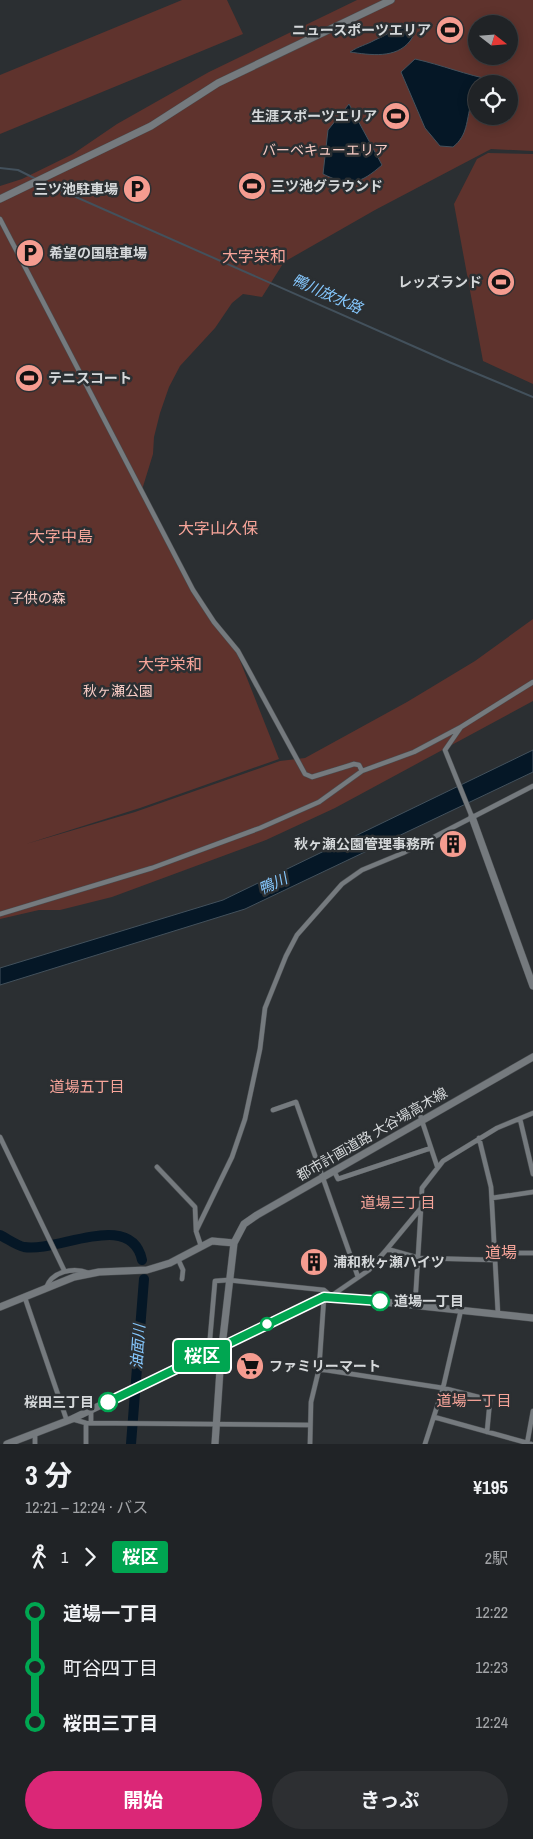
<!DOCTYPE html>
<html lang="ja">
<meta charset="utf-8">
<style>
:root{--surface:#202326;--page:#2d2f32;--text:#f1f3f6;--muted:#a2a4a7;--line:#3d4043;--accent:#db2777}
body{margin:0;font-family:"Archivo Narrow","Noto Sans JP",sans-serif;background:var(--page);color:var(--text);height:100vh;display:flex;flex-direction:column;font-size:19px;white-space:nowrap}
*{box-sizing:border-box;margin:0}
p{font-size:16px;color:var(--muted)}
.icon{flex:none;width:28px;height:28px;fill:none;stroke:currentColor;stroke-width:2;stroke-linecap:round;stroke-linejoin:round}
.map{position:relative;height:1444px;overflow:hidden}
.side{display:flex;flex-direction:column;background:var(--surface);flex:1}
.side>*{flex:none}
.badge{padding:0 10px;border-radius:4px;font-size:18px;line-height:32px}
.needle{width:32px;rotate:107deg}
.tools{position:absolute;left:468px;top:15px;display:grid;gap:10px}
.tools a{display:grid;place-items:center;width:50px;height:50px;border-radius:50%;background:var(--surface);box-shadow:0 2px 12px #0003,0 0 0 1px var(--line);font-size:25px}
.map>.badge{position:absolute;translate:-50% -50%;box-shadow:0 0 0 2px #fff}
.legs{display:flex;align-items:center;gap:8px;height:55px;padding:0 25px;font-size:16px}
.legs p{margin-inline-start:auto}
.overview{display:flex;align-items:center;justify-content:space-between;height:85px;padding:0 25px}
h1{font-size:28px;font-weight:700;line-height:38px}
.cta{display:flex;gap:10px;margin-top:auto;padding:10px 25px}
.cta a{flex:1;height:58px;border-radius:30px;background:var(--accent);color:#fff;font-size:20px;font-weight:700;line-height:58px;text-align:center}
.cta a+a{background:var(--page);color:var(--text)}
ul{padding:0 25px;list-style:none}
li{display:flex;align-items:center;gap:18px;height:55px;font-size:19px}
li i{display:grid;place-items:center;width:8px;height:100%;margin:0 6px;background:currentColor}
li i::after{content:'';width:12px;height:12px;margin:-6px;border:4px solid;border-radius:50%;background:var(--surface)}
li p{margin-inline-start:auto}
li:first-child i{background:linear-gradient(#0000 50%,currentColor 0)}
li:last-child i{background:linear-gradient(currentColor 50%,#0000 0)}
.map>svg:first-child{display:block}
.green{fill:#5f332d;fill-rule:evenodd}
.water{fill:#051726;stroke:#43515c}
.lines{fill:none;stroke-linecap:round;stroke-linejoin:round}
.stream{stroke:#43515c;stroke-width:2}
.river{stroke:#051726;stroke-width:10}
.street-casing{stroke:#494d50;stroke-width:5.5}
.secondary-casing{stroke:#494d50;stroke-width:8}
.street{stroke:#757a7e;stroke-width:4.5}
.secondary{stroke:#757a7e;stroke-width:7}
.line-1-casing{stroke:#fff;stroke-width:11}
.line-1{stroke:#00a651;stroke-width:8}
.stop-1-dot{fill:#fff;stroke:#00a651;stroke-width:2.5}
.labels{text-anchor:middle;stroke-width:5;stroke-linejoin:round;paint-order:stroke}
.poi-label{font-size:14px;font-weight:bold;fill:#d5d8da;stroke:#2b2f32;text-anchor:end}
.park-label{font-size:14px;fill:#f8ccc5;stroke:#2b2f32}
.street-label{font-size:14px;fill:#d5d8da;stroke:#2b2f32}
.stop-label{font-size:14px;font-weight:bold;fill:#d5d8da;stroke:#2b2f32;text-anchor:start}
.water-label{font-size:15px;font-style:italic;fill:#85c7fd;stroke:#2b2f32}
.neighbourhood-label{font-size:15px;fill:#f8a59a;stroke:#2b2f32}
.quarter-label{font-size:16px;fill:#f8a59a;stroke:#2b2f32}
</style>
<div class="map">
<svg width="533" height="1444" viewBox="0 0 533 1444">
<rect width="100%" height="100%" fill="#2b2f32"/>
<path class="green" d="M182 0H227L243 34 0 134V75Z
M357 0H533V151L491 149 375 210 284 262 262 297 243 294 232 303 215 328 180 366 169 387 160 413 154 437 153 454 141 493 201 606 237 653 279 759 140 808 26 844 135 812 280 761 305 758 407 702 475 661 533 619V701L335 808 266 840 112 897 60 910H39L0 919V186L22 179 73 154 117 124 209 72ZM476 24H509V56H476ZM476 84H509V116H476Z
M488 153 533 154V384L483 361 454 204 477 159Z"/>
<path class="water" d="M415 23C417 30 414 35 410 41 396 59 370 55 350 52 359 46 366 45 375 40 389 34 400 25 415 23Z
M415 59C442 65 466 75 493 80L494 84H476V102L471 104C466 121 468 135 453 147L440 146 425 128 401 72Z
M349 104 382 165C360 184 350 187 323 174L328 130Z
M533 750V772L245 909 0 985V968L223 900Z"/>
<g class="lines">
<path class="stream" d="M0 168 18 170 36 179
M42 182 449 362 533 397"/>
<path class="river" d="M0 1235C8 1239 16 1245 24 1247 57 1253 131 1209 142 1260
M131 1444 144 1279"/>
<defs>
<path id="street" d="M0 219 193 590 214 622 238 651 305 774 312 777 354 764 359 765 362 771 414 752 461 727 445 750 472 817
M461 727 533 682
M0 914 152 868 260 828 319 802 362 771
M418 1109 437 1166
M273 1110 296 1102 358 1277
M520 1119 533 1174
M0 1137 64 1270
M479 1138 491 1187 498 1314
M157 1167 195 1207 196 1230
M334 1171 338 1179 431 1148
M492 1198 533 1192
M201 1246 196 1231 232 1157 245 1119 260 1049 265 1008 286 956 297 935 342 884 362 870 403 853 533 786
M387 1249 419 1258 495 1260
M495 1253H533
M178 1259 183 1270 182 1279
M46 1288C52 1271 73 1267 89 1273
M25 1298 67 1421
M415 1305 421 1208
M210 1338 215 1281 228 1280 324 1290 331 1296 369 1270 387 1249 421 1208 422 1188 443 1161 497 1128 533 1113
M319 1369 443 1388 490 1400 487 1432
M434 1417 531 1444
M72 1419 86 1423 310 1425
M91 1423V1410
M35 1444V1433
M86 1444V1423
M310 1444 311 1402 319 1369 324 1297
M425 1444 443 1388 461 1310
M527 1444 533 1411"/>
<path id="secondary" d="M0 199 151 126 218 83 391 0
M472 817 533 986
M0 1307 74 1277 99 1272 147 1270 170 1263 212 1241 234 1243
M7 1444 72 1419 327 1296 533 1318
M215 1444 221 1355 234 1243 244 1224 257 1215 533 1057"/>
</defs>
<use href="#street" class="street-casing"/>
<use href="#secondary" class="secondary-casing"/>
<use href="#street" class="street"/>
<use href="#secondary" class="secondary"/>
</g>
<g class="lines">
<defs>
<path id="line-1" d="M108 1402 324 1297 380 1301"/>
</defs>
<use href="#line-1" class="line-1-casing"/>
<use href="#line-1" class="line-1"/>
</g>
<defs>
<symbol id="stadium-disc" viewBox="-11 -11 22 22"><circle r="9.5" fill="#f59c90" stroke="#2b2f32"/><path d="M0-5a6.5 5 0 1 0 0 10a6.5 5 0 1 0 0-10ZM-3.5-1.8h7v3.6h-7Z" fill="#111"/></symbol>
<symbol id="parking-disc" viewBox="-11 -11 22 22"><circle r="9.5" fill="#f59c90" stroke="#2b2f32"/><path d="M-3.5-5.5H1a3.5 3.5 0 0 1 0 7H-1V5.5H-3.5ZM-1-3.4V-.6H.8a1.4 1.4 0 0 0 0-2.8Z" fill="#111"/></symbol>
<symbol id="building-disc" viewBox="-11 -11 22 22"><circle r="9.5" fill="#f59c90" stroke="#2b2f32"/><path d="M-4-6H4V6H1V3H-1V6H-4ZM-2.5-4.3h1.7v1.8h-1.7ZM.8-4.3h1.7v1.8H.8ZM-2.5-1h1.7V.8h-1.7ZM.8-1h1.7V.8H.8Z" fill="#111"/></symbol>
<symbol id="supermarket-disc" viewBox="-11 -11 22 22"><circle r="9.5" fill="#f59c90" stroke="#2b2f32"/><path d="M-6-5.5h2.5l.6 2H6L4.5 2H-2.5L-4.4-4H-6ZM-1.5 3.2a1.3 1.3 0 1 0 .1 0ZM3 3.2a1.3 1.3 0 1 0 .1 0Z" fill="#111"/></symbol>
</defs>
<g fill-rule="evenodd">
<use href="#stadium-disc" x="434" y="14" width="32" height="32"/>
<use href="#stadium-disc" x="380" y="100" width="32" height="32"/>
<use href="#stadium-disc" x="236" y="170" width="32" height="32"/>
<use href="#parking-disc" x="121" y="173" width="32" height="32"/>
<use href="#parking-disc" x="14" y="237" width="32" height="32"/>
<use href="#stadium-disc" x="485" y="266" width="32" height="32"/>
<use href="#stadium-disc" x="13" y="362" width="32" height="32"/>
<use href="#building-disc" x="437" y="828" width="32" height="32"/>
<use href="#building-disc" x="298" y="1246" width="32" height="32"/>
<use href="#supermarket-disc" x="234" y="1350" width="32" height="32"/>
</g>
<g class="stop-1-dot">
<circle cx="380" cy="1301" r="9"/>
<circle cx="267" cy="1324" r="6"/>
<circle cx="108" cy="1402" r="9"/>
</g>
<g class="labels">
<g class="poi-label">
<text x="431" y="35">ニュースポーツエリア</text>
<text x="377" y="121">生涯スポーツエリア</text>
<text x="271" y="191" text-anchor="start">三ツ池グラウンド</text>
<text x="118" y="194">三ツ池駐車場</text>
<text x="49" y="258" text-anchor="start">希望の国駐車場</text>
<text x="482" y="287">レッズランド</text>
<text x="48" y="383" text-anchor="start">テニスコート</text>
<text x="434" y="849">秋ヶ瀬公園管理事務所</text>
<text x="333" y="1267" text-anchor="start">浦和秋ヶ瀬ハイツ</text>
<text x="269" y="1371" text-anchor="start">ファミリーマート</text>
</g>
<g class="park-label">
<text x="325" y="155">バーベキューエリア</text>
<text x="38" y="603">子供の森</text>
<text x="118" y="696">秋ヶ瀬公園</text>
</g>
<g class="street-label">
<text transform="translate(372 1134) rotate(-30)" y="5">都市計画道路 大谷場高木線</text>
</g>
<g class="stop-label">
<text x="394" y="1306">道場一丁目</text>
<text x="94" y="1407" text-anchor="end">桜田三丁目</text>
</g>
<g class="water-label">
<text transform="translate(327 294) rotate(24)" y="5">鴨川放水路</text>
<text transform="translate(273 884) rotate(-25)" y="5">鴨川</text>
<text transform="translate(138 1347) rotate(-86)" y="5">油面川</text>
</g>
<g class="neighbourhood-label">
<text x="87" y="1092">道場五丁目</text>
<text x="398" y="1208">道場三丁目</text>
<text x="474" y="1406">道場一丁目</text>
</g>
<g class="quarter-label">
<text x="254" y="262">大字栄和</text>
<text x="218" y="534">大字山久保</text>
<text x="61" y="542">大字中島</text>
<text x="170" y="670">大字栄和</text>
<text x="501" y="1258">道場</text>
</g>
</g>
</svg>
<div class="tools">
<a><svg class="needle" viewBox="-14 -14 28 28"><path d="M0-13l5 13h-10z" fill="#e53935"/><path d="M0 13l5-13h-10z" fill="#a2a4a7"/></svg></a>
<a><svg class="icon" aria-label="locate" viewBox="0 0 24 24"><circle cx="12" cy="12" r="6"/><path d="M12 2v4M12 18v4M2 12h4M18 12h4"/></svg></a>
</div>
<b class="badge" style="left:202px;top:1356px;background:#00a651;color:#fff">桜区</b>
</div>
<section class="side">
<div class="overview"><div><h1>3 分</h1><p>12:21 – 12:24 · バス</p></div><b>¥195</b></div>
<div class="legs"><svg class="icon" aria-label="walk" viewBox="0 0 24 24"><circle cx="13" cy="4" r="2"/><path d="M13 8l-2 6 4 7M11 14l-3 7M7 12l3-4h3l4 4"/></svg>1<svg class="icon" aria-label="forward" viewBox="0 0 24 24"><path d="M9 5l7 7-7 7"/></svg><b class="badge" style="background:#00a651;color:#fff">桜区</b><p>2駅</p></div>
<ul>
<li><i style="color:#00a651"></i><b>道場一丁目</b><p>12:22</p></li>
<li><i style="color:#00a651"></i><span>町谷四丁目</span><p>12:23</p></li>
<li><i style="color:#00a651"></i><b>桜田三丁目</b><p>12:24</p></li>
</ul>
<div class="cta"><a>開始</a><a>きっぷ</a></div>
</section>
